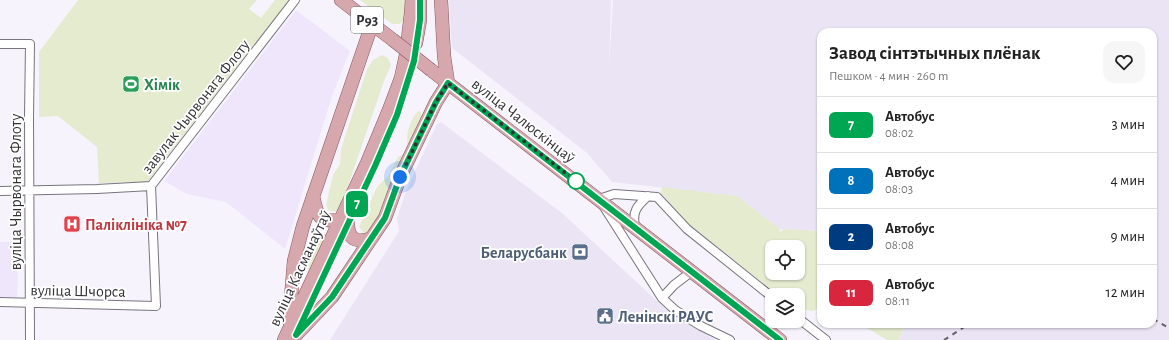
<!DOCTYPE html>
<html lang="ru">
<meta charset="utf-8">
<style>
:root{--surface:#fff;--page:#f6f6f6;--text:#222;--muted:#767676;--line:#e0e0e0}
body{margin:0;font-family:"Alegreya Sans",sans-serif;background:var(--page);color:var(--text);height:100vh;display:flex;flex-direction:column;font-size:15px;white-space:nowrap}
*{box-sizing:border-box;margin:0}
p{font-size:13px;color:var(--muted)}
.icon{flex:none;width:22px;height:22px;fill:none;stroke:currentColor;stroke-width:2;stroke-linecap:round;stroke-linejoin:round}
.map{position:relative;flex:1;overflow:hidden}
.sheet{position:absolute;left:817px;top:28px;width:340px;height:300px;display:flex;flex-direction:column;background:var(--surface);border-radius:12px;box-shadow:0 1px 3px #0004}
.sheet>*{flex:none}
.badge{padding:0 8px;border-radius:6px;font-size:14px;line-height:26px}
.controls{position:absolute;left:765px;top:240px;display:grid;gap:8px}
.controls a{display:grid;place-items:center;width:40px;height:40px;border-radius:8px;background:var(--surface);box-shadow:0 1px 3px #0004;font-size:20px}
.you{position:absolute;width:20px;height:20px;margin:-10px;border:3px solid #fff;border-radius:50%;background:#1a73e8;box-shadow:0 0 0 6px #1a73e833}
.map>.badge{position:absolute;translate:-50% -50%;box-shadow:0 0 0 2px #fff}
.round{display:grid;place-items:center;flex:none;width:42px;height:42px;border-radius:12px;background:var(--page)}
.summary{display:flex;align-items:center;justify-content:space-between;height:68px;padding:0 12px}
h1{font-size:19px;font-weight:700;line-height:30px}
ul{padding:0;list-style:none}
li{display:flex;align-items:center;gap:12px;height:56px;padding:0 12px;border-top:1px solid var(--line)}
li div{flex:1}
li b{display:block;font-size:15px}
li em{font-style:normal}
li .badge{min-width:44px;font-weight:700;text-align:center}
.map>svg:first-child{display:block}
.built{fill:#ebe4f5}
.education{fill:#efe6fc}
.green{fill:#e4ebcf;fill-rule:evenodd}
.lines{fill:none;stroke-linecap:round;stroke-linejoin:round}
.street-casing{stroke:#78747d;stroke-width:10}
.primary-casing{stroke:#8b575e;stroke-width:14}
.street{stroke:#fff;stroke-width:8}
.primary{stroke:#d6a7ac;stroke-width:13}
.rail{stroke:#636066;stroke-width:2;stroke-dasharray:5 5;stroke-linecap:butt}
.primary-bridge-casing{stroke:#8b575e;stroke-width:14;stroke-linecap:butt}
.primary-bridge{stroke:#d6a7ac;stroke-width:13}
.line-casing{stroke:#fff;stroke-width:9}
.line{stroke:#00a651;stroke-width:6}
.walk{stroke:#323034;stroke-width:4;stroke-dasharray:0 7.2}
.stop-dot{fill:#fff;stroke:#00a651;stroke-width:2}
.labels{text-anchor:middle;stroke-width:3.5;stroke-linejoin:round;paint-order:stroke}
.shield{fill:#fff;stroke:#706e71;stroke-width:1}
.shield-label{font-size:15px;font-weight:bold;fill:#323034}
.leisure-label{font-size:16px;font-weight:bold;fill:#27864d;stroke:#fff;text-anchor:start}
.street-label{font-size:16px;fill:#323034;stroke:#fff}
.health-label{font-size:16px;font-weight:bold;fill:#be3a42;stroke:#fff;text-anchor:start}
.service-label{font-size:16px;font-weight:bold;fill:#4e5e75;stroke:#fff;text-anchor:end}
</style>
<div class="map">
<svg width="1169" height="340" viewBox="0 0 1169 340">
<rect width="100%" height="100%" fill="#f7f3fd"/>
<path class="built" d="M449 0H611L609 68 613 0H1169V340H899L905 324H1153V32H821V231L780 229 737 196 612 182 587 153 452 48Z
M441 122 562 213 669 312 716 340H330L399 231 397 218 406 191 437 124Z"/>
<path class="education" d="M296 10 350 51 332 96 285 249 226 202 187 194 164 181Z
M0 242H11L18 276 17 297H0Z"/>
<path class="green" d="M78 0H257L249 9 261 18 275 0H289L147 182 99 183 97 147 58 116 39 117V52Z
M360 0H406L404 19 400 24H392Z
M382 55 388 58 391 65 384 81 340 209 334 212 328 210 326 205 333 175 340 164 341 149 367 69 373 60Z
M418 111 421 112V117L411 145 408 146C405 135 410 120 418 111Z
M402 155 404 158 376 222 371 232 364 233 359 227 377 187 389 175 398 157Z
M662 187 737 196 780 229V232L784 229 821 231V307L812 311 798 308V295H778L688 223 661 193ZM772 247H798V273H772Z
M326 234 310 272 308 268 315 241 320 235Z
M860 324H905L899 340H887Z"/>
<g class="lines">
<defs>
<path id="street" d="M0 44H30L29 117 30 340
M0 191 97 189 151 186 295 0
M635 227C632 211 637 206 648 196
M662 298 674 285 691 272
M0 302 156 306 151 186
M798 318 826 340
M730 340 701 326 675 310 662 298 599 199 614 194 657 197 687 229 772 297"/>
<path id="primary" d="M341 0 393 40
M416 43 420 20V1
M431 70 780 340
M313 196C317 215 318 223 341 220
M348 224C348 241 359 243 372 238
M289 321 294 261 303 226 372 24
M296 335 332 297 385 218 400 177 436 102 448 83 444 56 441 0
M284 340 367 163 389 110 401 78 406 55 411 13 412 0"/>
</defs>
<use href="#street" class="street-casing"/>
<use href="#primary" class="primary-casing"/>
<use href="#street" class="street"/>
<use href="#primary" class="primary"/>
<path class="rail" d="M1153 319 1169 328
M944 340 969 324"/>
<defs>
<path id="primary-bridge" d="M393 40 431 70"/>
</defs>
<use href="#primary-bridge" class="primary-bridge-casing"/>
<use href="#primary-bridge" class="primary-bridge"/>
</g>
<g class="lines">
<defs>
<path id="line" d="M420 0V20L414 61 397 115 375 166 296 335 332 297 385 218 400 177 436 102 448 83 780 340"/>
</defs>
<use href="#line" class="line-casing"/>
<use href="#line" class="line"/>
<path class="walk" d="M400 177 436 102 448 83 576 181"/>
</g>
<defs>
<symbol id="stadium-square" viewBox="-11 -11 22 22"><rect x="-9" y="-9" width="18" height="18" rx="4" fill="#2e9e5b" stroke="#fff"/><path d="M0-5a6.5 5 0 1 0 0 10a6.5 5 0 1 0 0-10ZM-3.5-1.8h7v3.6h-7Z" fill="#fff"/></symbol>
<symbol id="hospital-square" viewBox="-11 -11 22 22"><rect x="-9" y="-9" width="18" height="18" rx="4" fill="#e0444e" stroke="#fff"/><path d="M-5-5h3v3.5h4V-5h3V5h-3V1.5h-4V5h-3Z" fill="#fff"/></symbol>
<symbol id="bank-square" viewBox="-11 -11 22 22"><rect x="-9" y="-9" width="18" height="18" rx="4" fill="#5c6f8a" stroke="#fff"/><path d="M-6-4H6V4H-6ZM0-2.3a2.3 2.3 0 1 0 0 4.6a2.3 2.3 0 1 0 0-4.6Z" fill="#fff"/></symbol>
<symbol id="civic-square" viewBox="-11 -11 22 22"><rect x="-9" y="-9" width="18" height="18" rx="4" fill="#5c6f8a" stroke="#fff"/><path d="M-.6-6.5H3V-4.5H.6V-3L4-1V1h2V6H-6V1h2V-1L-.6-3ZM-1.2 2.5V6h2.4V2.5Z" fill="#fff"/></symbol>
</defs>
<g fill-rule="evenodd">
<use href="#stadium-square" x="121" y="74" width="20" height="20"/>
<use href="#hospital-square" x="62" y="214" width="20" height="20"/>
<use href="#bank-square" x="570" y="242" width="20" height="20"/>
<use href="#civic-square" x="595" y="306" width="20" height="20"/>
</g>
<circle class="stop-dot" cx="576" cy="181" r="8"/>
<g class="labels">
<rect class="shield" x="351" y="7" width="32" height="26" rx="3"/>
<g class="shield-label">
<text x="367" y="25">Р93</text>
</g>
<g class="leisure-label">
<text x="144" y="90">Хімік</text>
</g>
<g class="street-label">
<text transform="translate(195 106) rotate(-52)" y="6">завулак Чырвонага Флоту</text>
<text transform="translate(524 120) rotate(38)" y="6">вуліца Чалюскінцаў</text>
<text transform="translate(15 192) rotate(-90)" y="6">вуліца Чырвонага Флоту</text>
<text transform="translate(299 268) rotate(-65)" y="6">вуліца Касманаўтаў</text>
<text transform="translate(78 290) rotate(1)" y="6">вуліца Шчорса</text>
</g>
<g class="health-label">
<text x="85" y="230">Паліклініка №7</text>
</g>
<g class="service-label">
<text x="567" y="258">Беларусбанк</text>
<text x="618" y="322" text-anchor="start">Ленінскі РАУС</text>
</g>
</g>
</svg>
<div class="controls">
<a><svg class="icon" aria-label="locate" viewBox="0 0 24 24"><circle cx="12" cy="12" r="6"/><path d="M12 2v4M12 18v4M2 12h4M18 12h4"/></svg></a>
<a><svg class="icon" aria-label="layers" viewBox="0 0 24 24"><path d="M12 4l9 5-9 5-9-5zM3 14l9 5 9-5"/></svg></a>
</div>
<div class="you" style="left:400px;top:177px"></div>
<b class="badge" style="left:357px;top:204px;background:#00a651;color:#fff">7</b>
<section class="sheet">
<div class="summary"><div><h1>Завод сінтэтычных плёнак</h1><p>Пешком · 4 мин · 260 m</p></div><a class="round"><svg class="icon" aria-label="heart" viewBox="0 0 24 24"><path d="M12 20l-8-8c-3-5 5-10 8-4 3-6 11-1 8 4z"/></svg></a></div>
<ul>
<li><span class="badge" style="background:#00a651;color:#fff">7</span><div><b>Автобус</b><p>08:02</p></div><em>3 мин</em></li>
<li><span class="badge" style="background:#0072bc;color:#fff">8</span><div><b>Автобус</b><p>08:03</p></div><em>4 мин</em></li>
<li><span class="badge" style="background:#003b80;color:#fff">2</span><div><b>Автобус</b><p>08:08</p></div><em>9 мин</em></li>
<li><span class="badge" style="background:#d7263d;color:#fff">11</span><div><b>Автобус</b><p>08:11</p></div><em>12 мин</em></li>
</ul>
</section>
</div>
